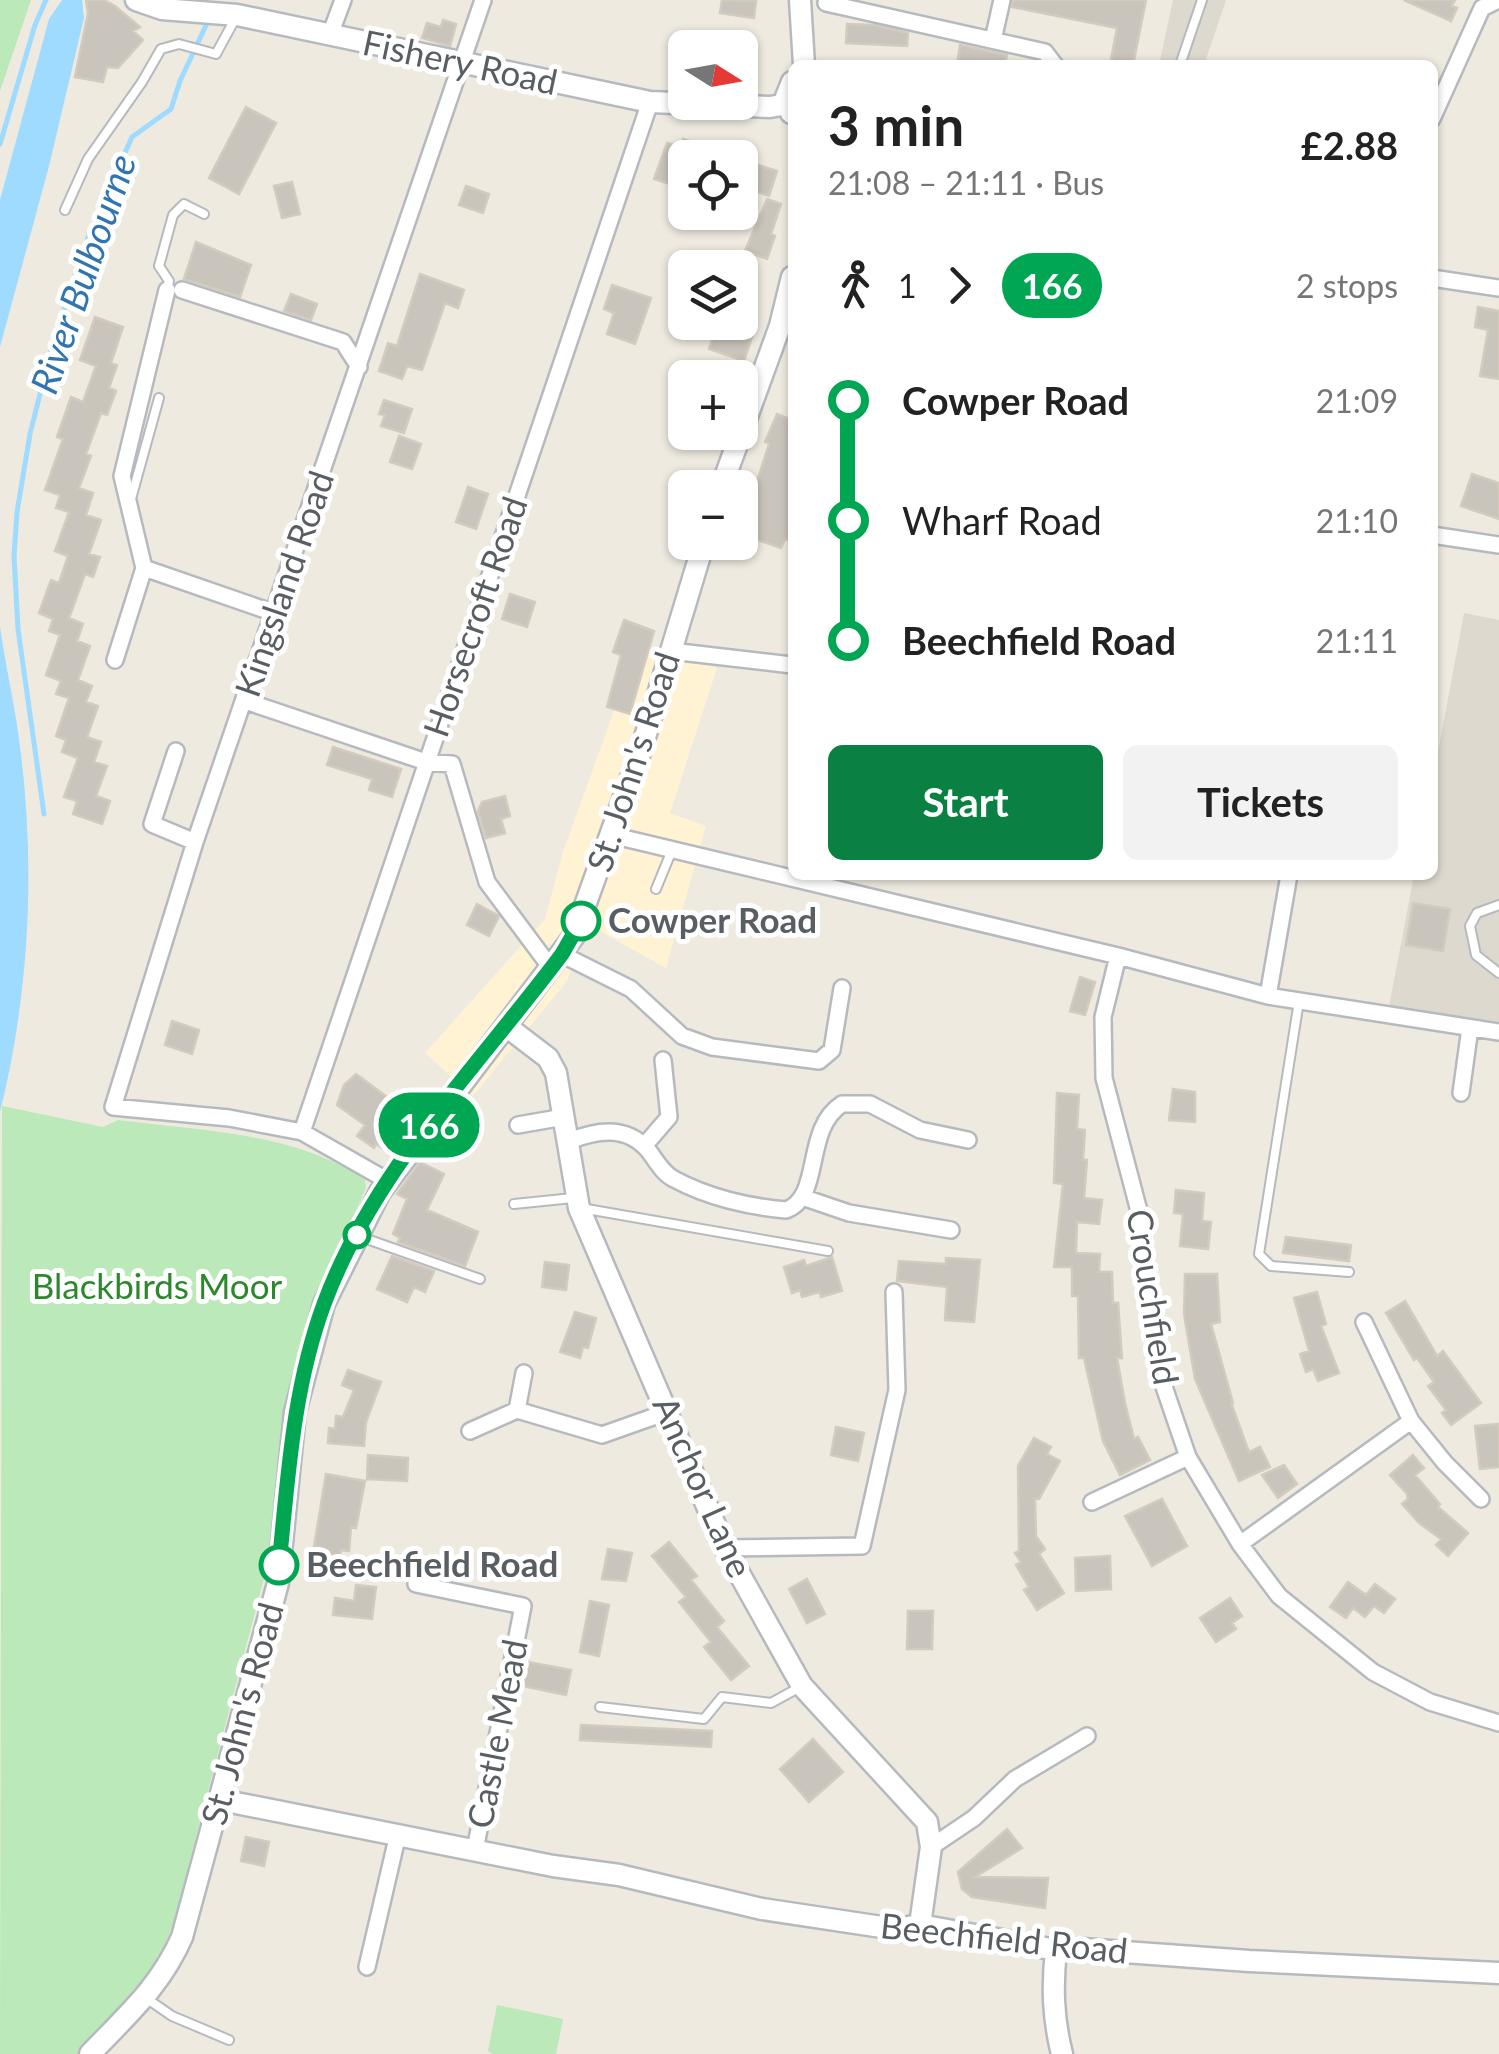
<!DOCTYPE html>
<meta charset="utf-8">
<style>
:root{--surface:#fff;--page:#f2f2f2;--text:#222;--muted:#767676;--accent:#0b8043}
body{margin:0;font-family:Lato,sans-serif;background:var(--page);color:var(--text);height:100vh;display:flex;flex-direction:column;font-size:38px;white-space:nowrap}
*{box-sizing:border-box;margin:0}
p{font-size:32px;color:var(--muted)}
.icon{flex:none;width:55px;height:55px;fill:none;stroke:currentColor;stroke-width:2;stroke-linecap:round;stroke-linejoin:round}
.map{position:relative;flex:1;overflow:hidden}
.panel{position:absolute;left:788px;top:60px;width:650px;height:820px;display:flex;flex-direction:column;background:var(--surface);border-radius:15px;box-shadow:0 2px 8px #0004}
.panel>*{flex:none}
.badge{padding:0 20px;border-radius:32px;font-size:35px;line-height:65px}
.needle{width:65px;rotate:101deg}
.fabs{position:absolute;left:668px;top:30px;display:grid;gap:20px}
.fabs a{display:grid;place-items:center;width:90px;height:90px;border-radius:15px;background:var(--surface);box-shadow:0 2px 8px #0004;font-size:50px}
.map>.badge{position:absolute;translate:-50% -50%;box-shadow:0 0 0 5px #fff}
.legs{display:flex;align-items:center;gap:15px;height:110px;padding:0 40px;font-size:32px}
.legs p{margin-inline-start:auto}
.overview{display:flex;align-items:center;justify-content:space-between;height:170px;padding:0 40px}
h1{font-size:55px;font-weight:700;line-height:75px}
.action{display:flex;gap:20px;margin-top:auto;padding:20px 40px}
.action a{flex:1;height:115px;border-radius:15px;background:var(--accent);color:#fff;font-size:40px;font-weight:700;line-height:115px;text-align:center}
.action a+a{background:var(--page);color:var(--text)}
ul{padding:0 40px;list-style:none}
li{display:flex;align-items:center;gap:35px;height:120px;font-size:38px}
li i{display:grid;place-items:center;width:15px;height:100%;margin:0 12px;background:currentColor}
li i::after{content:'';width:25px;height:25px;margin:-12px;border:8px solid;border-radius:50%;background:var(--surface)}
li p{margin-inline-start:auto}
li:first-child i{background:linear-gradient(#0000 50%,currentColor 0)}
li:last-child i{background:linear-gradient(currentColor 50%,#0000 0)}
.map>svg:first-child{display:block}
.commercial{fill:#fff3d4}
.education{fill:#ddd9cf}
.green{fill:#bbe9b9}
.water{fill:#9fdaff}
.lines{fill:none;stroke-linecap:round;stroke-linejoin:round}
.stream{stroke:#9fdaff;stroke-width:5}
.building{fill:#c9c5bd;stroke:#d3ccbe;stroke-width:2.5}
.service-casing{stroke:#b6babf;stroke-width:12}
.minor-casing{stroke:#b6babf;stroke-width:20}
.tertiary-casing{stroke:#b6babf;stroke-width:25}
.service{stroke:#fff;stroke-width:8}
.minor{stroke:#fff;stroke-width:15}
.tertiary{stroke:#fff;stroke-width:20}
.line-1-casing{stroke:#fff;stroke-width:22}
.line-1{stroke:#00a651;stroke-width:15}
.stop-1-dot{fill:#fff;stroke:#00a651;stroke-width:5}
.labels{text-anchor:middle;stroke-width:10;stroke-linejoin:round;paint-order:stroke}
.street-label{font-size:35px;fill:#595e63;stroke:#fff}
.stop-label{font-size:35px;font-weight:bold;fill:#595e63;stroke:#fff;text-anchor:start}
.park-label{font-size:35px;fill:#2c882c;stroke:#fff}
.water-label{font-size:38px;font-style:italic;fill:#3075b2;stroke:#fff}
</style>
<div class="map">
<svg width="1499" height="2054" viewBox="0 0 1499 2054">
<rect width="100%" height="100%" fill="#eeeae0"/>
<path class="commercial" d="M637 647 717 668 670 813 706 826 666 968 587 924 567 981 473 1096 425 1053 545 919 563 852Z"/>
<path class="education" d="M1173 0H1226L1204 65H1159Z
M1464 613 1499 620V1023L1389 1007 1414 875H1432L1433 779Z"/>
<path class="green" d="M0 0H31L0 91Z
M2 1106 103 1127 118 1120C201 1131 295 1132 365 1180L366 1188 317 1300 284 1410 267 1567 173 1924 158 1962 77 2054H0Z
M497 2005 563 2019 556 2054H493L488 2051Z"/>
<path class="water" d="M62 0H82L84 18 49 166 0 347V200L49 19Z
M0 626C5 664 14 701 19 739 36 862 30 992 0 1112Z"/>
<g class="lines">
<path class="stream" d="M0 144 35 25 46 0
M44 814 18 629 14 556 17 512 30 434 52 346 89 234 132 137 171 109 180 81 208 21"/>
</g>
<path class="building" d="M86 0H104L115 6 140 27 133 31 143 40 118 68 107 67 103 82 75 77 88 13Z
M722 0 756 1 754 18 720 13Z
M1013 0H1146L1133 65H1110L1117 28 1012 7Z
M1404 0H1455L1452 6 1457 8 1451 21Z
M443 20 456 24 450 46 422 38 427 23 441 27Z
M847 24 874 25 908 33 907 46 846 43Z
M960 45 1007 55 1005 65H957Z
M246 107 276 123 239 194 209 178Z
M683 139 730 155V158H685V169L677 166 670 184 654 179 667 143 681 147Z
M740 159 777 171 769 196 740 186Z
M292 182 300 214 282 218 274 186Z
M466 186 489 194 483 213 459 205Z
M767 199 781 204 771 234 775 236 767 259 745 251Z
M196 242 251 265 240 297 184 279Z
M420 274 464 290 458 308 445 303 422 370 407 366 402 379 379 371 388 343 397 346Z
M612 285 651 298 635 344 607 334 614 313 604 309Z
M291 294 317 304 311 320 284 311Z
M1478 307 1499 311V379L1480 376 1488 330 1475 327Z
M95 317 123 327 111 363 117 365 109 388 116 391 107 415 101 413 86 454 91 456 79 488 93 493 86 515 101 520 89 554 100 557 93 577 85 574 69 618 83 624 77 641 90 646 78 680 92 686 86 702 98 706 87 737 101 742 94 762 107 766 96 796 110 801 102 824 73 814 77 801 64 797 78 758 62 752 66 740 56 736 69 698 56 694 61 681 46 675 60 635 49 631 53 619 39 613 51 580 59 583 68 556 55 551 69 512 56 508 60 495 45 490 63 439 57 437 71 397 83 402 96 366 80 360Z
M718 322H729L754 331 744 361 709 349Z
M384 400 412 409 404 433 381 426 385 415 379 414Z
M777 414 792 420V541L785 539 781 548 740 534 769 444 765 442Z
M399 436 421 444 412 469 390 462Z
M1472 474 1499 483V519L1461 506Z
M468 487 488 494 476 529 456 522Z
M510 594 535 602 527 627 502 619Z
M624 620 654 631 630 714 607 707 621 655 613 652Z
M333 747 401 769 392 797 369 790 372 779 327 765Z
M505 796 510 816 501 819 505 833 486 838 478 811 482 802Z
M1413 903 1450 909 1443 951 1406 945Z
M477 904 499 916 489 936 467 925Z
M1080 977 1095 982 1085 1015 1070 1011Z
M172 1021 199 1030 192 1054 165 1045Z
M356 1074 414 1117 388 1152 376 1144 374 1148 357 1136 365 1125 337 1105 344 1085Z
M1173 1089 1195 1092V1122L1169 1120Z
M1057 1093 1079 1095 1077 1129 1085 1130 1083 1160H1087L1084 1198 1102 1200 1099 1224 1077 1222 1076 1253 1100 1254 1099 1272H1112L1113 1303H1118L1122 1358H1117L1125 1403 1134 1439 1138 1437 1150 1460 1120 1475 1103 1441 1084 1358H1079L1078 1296H1072V1267H1054L1063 1184 1054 1183Z
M420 1162 444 1174 427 1210 478 1232 465 1266 398 1242 400 1238 393 1234 407 1199 397 1194Z
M1176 1190 1204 1193 1202 1221 1211 1222 1208 1249 1180 1246 1183 1214 1174 1213Z
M1286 1237 1351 1245 1349 1261 1283 1253Z
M392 1256 434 1271 425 1292 414 1287 407 1302 377 1289Z
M832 1257 842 1291 821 1297 820 1292 802 1297 800 1290 792 1293 784 1267 804 1260 806 1266Z
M946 1258 980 1260 974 1322 945 1320 947 1287 897 1281 899 1261 946 1264Z
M545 1262 569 1265 566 1290 542 1287Z
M1185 1274H1217L1220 1322 1211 1324 1233 1403H1231L1249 1452 1260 1447 1270 1467 1239 1481 1195 1379 1184 1314Z
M1317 1292 1326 1324 1321 1326 1339 1373 1318 1381 1313 1369 1306 1372 1300 1354 1309 1351 1294 1298Z
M1405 1301 1437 1356 1443 1351 1481 1403 1451 1425 1442 1413 1446 1410 1428 1386 1434 1382 1417 1358 1414 1360 1386 1313Z
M575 1312 596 1318 588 1348 583 1347 580 1358 560 1352Z
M348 1370 381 1382 366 1422 364 1446 328 1443 329 1428 335 1429 336 1416 343 1417 354 1390 342 1385Z
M1499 1424V1467L1480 1469 1475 1426Z
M836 1427 864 1433 858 1461 831 1455Z
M1034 1438 1051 1447 1047 1454 1060 1461 1039 1499H1035L1036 1536 1045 1549 1039 1554 1064 1593 1037 1610 1024 1590 1029 1587 1016 1565 1021 1562 1015 1553 1019 1551 1018 1466Z
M368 1455 408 1458 407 1481 367 1479Z
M1413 1455 1424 1468 1415 1475 1440 1504 1438 1507 1468 1533 1448 1556 1436 1545 1441 1539 1419 1523 1402 1504 1408 1499 1407 1494 1390 1475Z
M1284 1465 1297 1484 1278 1498 1262 1475Z
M326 1474 365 1481 356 1528 351 1527 349 1551 341 1550 340 1558 317 1555 318 1547H314Z
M1162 1499 1187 1546 1152 1566 1125 1516Z
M669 1542 697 1576 691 1580 724 1621 717 1627 749 1666 731 1680 704 1647 711 1642 679 1602 686 1597 652 1556Z
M608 1549 632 1553 626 1581 602 1579Z
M1110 1556 1111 1589 1076 1591 1075 1558Z
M807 1579 825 1614 807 1623 789 1589Z
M1348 1582 1366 1595 1375 1584 1395 1599 1384 1613 1374 1606 1365 1617 1353 1608 1346 1618 1330 1607Z
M356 1585 376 1587 372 1619 333 1615 335 1598 354 1601Z
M1230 1598 1242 1616 1232 1623 1236 1629 1216 1642 1200 1618Z
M590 1601 609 1605 599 1656 580 1652Z
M908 1611H933L932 1649H907Z
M528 1662 571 1670 566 1695 523 1686Z
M581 1725 712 1731 711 1747 580 1740Z
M813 1739 843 1772 809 1802 780 1769Z
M1007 1829 1022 1848 975 1877 1048 1878 1045 1908 972 1897 962 1889 958 1872Z
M246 1837 269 1842 264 1866 241 1861Z"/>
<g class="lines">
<defs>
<path id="service" d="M1180 65 1202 0
M65 210 88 159 142 82 161 49 179 44 216 54 235 19
M167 290 169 281 159 266 173 215 184 204 204 214
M131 499 159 398
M656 889 672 850
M1499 905 1477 913 1470 926 1476 955 1499 973
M1299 1001 1259 1254 1271 1266 1349 1272
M514 1204 573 1198
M581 1208 828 1251
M361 1237 480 1279
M600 1707 704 1719 722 1697 771 1703 802 1686
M146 1998 172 2016 229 2040"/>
<path id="minor" d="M826 3 1045 52 1055 65
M330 35 343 0
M993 40 1002 0
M1432 119 1482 8 1498 0
M1432 278 1499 288
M167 290 122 476 144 568 274 613
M182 290 343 342 359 367
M1432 535 1499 545
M671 651 792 665
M115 660 144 568
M245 701 426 762 452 764 487 882 551 968
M176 751 152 824 195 842
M611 835 1118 956 1268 996 1499 1032
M561 954 631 989 682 1036 712 1047 819 1061 832 1050 842 988
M1118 956 1103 1017 1104 1078 1139 1211 1159 1372 1188 1457 1240 1544 1279 1596 1373 1672 1430 1702 1499 1723
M1268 996 1289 875
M1461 1093 1470 1028
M518 1125 564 1117
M302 1132 650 102
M569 1141C597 1130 626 1125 648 1150 656 1160 662 1173 674 1179 707 1197 749 1207 786 1210 823 1197 803 1129 842 1104H870L920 1130 968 1140
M644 1146 669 1117 663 1060
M388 1181 302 1132 229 1118 113 1107 195 842 483 0
M805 1198 849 1213 951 1230
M1364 1322 1411 1421 1445 1463 1481 1499
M517 1410 524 1373
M470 1431 517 1410 602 1435 667 1412
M1092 1502 1188 1457
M1240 1544 1411 1421
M725 1548 862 1546 897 1390 894 1292
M416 1584 523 1606 475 1850
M931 1847 974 1818 1015 1779 1087 1736
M367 1967 398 1834"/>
<path id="tertiary" d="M136 0 162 9 237 15 650 102 770 107 787 104
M800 0 804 65
M791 113 786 97 792 82
M721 488 780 326 792 277
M506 1026 548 1058 556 1073 579 1208 725 1548 802 1686 927 1822 931 1847 920 1925
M221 1800 553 1866 619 1875 762 1909 895 1929 920 1925 1056 1950 1083 1949 1249 1961 1499 1973
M1056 1950C1052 1987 1053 2018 1062 2054
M90 2054C127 2015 160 1987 182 1937L278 1583 295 1412 324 1304 380 1192 574 936 642 747 704 542"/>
</defs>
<use href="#service" class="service-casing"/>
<use href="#minor" class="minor-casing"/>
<use href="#tertiary" class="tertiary-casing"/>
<use href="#service" class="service"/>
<use href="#minor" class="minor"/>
<use href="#tertiary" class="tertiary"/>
</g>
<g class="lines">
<defs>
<path id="line-1" d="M279 1565C288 1477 293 1388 324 1304 373 1171 479 1065 562 954L581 921"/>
</defs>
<use href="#line-1" class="line-1-casing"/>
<use href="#line-1" class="line-1"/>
</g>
<g class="stop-1-dot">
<circle cx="581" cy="921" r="18"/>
<circle cx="357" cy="1235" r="12"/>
<circle cx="279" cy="1565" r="18"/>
</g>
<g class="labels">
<g class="street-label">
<text transform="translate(460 63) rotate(12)" y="12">Fishery Road</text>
<text transform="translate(285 584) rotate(-71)" y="12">Kingsland Road</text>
<text transform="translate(476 617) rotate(-71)" y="12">Horsecroft Road</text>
<text transform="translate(634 762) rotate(-72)" y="12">St. John's Road</text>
<text transform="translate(1152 1297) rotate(81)" y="12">Crouchfield</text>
<text transform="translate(702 1487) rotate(66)" y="12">Anchor Lane</text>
<text transform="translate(243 1714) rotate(-75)" y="12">St. John's Road</text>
<text transform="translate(498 1734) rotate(-79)" y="12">Castle Mead</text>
<text transform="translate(1004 1939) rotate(6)" y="12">Beechfield Road</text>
</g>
<g class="stop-label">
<text x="608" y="933">Cowper Road</text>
<text x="306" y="1577">Beechfield Road</text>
</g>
<g class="park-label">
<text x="157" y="1299">Blackbirds Moor</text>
</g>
<g class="water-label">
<text transform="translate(84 274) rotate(-71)" y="13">River Bulbourne</text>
</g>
</g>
</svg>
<div class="fabs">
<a><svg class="needle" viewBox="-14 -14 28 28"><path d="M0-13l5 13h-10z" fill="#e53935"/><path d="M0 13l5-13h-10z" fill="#767676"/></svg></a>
<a><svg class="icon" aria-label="locate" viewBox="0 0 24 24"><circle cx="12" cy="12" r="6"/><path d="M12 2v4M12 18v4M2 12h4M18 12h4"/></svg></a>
<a><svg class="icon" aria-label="layers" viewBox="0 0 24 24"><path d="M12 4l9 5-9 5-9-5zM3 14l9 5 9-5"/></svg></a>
<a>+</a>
<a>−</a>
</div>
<b class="badge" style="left:429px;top:1125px;background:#00a651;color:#fff">166</b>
<section class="panel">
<div class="overview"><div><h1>3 min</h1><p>21:08 – 21:11 · Bus</p></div><b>£2.88</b></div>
<div class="legs"><svg class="icon" aria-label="walk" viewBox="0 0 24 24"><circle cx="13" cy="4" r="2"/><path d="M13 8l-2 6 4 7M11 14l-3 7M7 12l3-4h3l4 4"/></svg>1<svg class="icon" aria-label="forward" viewBox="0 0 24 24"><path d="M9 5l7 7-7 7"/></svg><b class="badge" style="background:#00a651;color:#fff">166</b><p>2 stops</p></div>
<ul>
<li><i style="color:#00a651"></i><b>Cowper Road</b><p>21:09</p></li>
<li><i style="color:#00a651"></i><span>Wharf Road</span><p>21:10</p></li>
<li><i style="color:#00a651"></i><b>Beechfield Road</b><p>21:11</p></li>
</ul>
<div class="action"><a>Start</a><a>Tickets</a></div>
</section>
</div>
